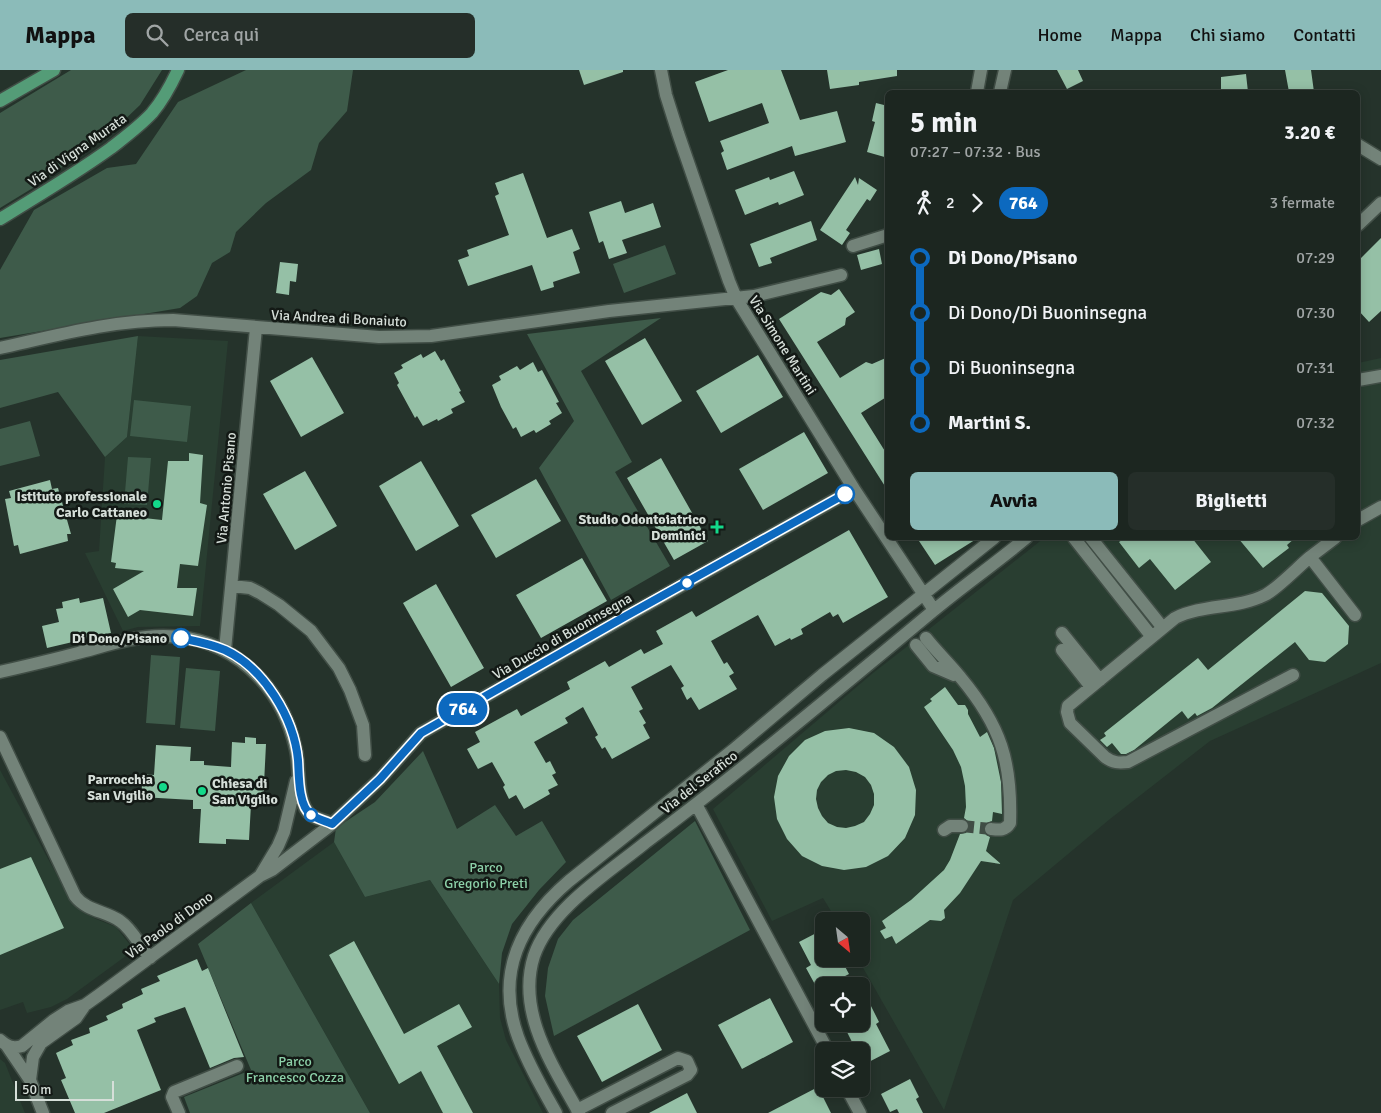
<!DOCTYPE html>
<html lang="it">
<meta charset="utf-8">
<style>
:root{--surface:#1c2620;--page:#252e29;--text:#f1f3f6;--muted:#a0a5a5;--line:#3a433e;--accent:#8bbbb9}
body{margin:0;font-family:Signika,sans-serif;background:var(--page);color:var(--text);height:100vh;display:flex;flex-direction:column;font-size:19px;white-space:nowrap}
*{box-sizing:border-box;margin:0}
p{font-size:16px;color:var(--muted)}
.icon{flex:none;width:28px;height:28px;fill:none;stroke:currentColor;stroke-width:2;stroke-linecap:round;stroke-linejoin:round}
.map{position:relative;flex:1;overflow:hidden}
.side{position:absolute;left:885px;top:20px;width:475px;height:450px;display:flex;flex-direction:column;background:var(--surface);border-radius:8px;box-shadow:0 2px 12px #0003,0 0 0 1px var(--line)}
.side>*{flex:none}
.badge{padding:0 10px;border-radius:16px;font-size:18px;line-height:32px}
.needle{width:32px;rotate:151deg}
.tools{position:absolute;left:815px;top:842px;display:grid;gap:10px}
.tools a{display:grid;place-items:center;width:55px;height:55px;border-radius:8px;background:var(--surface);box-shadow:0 2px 12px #0003,0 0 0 1px var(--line);font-size:25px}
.scale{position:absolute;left:15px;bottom:12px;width:99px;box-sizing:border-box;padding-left:5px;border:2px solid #d6dfd9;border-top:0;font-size:14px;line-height:18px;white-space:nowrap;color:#d6dfd9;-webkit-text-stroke:4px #131915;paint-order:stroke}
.map>.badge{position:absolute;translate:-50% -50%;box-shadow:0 0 0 2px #fff}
.legs{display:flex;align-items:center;gap:8px;height:55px;padding:0 25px;font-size:16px}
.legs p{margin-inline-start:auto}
.summary{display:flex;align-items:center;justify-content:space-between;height:85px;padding:0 25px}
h1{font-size:28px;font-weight:800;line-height:38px}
.cta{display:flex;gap:10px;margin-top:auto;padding:10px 25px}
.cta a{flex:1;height:58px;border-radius:8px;background:var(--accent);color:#111;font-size:20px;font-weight:800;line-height:58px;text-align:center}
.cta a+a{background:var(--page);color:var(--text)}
ul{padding:0 25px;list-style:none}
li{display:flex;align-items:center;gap:18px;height:55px;font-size:19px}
li i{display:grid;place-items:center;width:8px;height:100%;margin:0 6px;background:currentColor}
li i::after{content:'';width:12px;height:12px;margin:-6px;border:4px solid;border-radius:50%;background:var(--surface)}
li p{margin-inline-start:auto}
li:first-child i{background:linear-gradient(#0000 50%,currentColor 0)}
li:last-child i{background:linear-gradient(currentColor 50%,#0000 0)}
header{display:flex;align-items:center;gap:30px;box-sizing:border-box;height:70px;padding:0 25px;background:var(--accent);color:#111}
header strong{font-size:24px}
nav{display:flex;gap:28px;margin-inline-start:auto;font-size:18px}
.search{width:350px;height:45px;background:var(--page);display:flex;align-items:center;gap:12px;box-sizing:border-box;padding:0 18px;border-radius:8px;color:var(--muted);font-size:19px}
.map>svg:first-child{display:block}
.built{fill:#293e31}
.green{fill:#3e5b4a}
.building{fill:#95c0a6;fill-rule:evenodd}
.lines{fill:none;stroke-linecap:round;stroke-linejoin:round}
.minor-tunnel{stroke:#404d45;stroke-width:12;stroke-dasharray:12 6;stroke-linecap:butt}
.minor-casing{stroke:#414e46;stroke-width:15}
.major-casing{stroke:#414e46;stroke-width:15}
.minor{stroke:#738379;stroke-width:12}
.major{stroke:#549c77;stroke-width:12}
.line-1-casing{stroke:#fff;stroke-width:11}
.line-1{stroke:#0c69bf;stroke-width:8}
.stop-1-dot{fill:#fff;stroke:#0c69bf;stroke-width:2.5}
.poi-dot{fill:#13d98a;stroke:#131915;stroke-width:2}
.labels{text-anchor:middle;stroke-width:5;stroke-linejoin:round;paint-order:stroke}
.street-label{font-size:14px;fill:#d6dfd9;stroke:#131915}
.poi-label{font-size:14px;font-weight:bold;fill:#d6dfd9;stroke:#131915;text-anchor:end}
.stop-label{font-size:14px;font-weight:bold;fill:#d6dfd9;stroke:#131915;text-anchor:end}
.park-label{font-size:14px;fill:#8cd0a8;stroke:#131915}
</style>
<header>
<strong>Mappa</strong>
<div class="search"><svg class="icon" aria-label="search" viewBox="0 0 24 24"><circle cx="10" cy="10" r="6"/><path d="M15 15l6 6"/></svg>Cerca qui</div>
<nav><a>Home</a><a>Mappa</a><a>Chi siamo</a><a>Contatti</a></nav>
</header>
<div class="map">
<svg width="1381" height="1043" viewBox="0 0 1381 1043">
<rect width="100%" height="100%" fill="#25332b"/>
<path class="built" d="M138 266 228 271 200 556 138 557 123 561 85 483 99 481 105 387 127 367Z
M1381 288V593L1210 671 1110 749 1013 830 944 1040 858 889H861V851H837L823 828 772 851 713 739 873 603 909 575 912 578 930 564 928 560 1044 468H1358V293Z
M0 700 73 835 81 841 96 849 116 857 134 880 67 929 51 937 27 943 23 932 0 940Z
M334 772 365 827 430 810 499 914 500 948 506 970 543 1043H370L251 833Z
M0 989 5 993 25 1043H0Z"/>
<path class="green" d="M71 0H162L140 35 116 58 36 116 0 138V43Z
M246 0H353L347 41 319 73 311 100 266 133 236 162 230 182 212 193 197 226 180 238 0 268V200L34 140 107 98 136 94 178 32Z
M665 175 676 204 624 223 613 194Z
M661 248 581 301 632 392 615 402 670 496 611 530 539 398 574 351 527 264Z
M138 266 127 367 105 387 58 322 0 338V290Z
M134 330 191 336 187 372 130 366Z
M30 351 40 386 0 396V359Z
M128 387 151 388 147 435 124 434Z
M151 585 180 587 175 655 146 653Z
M186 598 220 601 215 661 180 658Z
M423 681 457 759 495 735 516 766 542 751 566 792 539 820 512 854 502 883 499 914 430 810 365 827 334 772 336 758 375 732Z
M695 751 750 860 554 966 545 926 548 898 558 869 573 850Z
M251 833 370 1043H190L184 1027 251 1000 198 874Z"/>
<path class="building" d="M579 0H623V2L584 15Z
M728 0H781L800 50 837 41 846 72 795 86 792 76 727 100 721 83 724 81 720 71 769 53 762 33 709 52 695 12Z
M827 0H897V6L859 12V15L830 19Z
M1057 0H1078L1083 11 1067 19Z
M1285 0H1311L1314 22H1289Z
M1246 4 1248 22H1221V7Z
M876 33 888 36V88L867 82 875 52 872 51Z
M794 101 804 125 779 135 778 132 745 145 735 120 769 107 770 110Z
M523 103 547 168 572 159 580 179 573 182 580 203 553 212 554 217 541 221 532 195 468 216 458 190 469 186 467 180 509 165 495 126 499 124 495 113Z
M855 107 858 115 859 108 877 120 870 131 867 129 846 160 850 163 842 175 820 160Z
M621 131 625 143 653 133 661 157 622 170 627 183 609 189 603 171 599 173 589 142Z
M811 151 817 170 770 188 772 193 759 197 750 174Z
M1381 168V241L1369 252 1358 240V191Z
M879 179 882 194 861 200 857 185Z
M280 192 298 194 296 212 290 211 289 225 276 223Z
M839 219 855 242 846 248 845 255 817 272 840 308 866 292 872 294 888 287V326L861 343 888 386V421L779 249 821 222 831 225Z
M645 268 682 331 642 355 605 291Z
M435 281 441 291 444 289 461 321 459 322 465 332 451 339 453 343 438 351 437 349 423 356 417 346 415 348 397 315 399 313 394 303 403 298 401 295 421 284 423 288Z
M758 285 783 327 721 363 696 321Z
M312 287 344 343 301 367 270 311Z
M533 292 538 302 542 300 559 332 556 333 562 343 549 351 551 354 536 363 534 360 521 367 516 357 513 359 501 337 492 315 501 310 499 306 517 296 520 300Z
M804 362 828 403 763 440 739 399Z
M189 383 203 385 200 433 207 435 198 496 180 494 177 518H197L193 546 140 540 128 547 113 519 144 501 115 498 116 493 111 492 117 445 162 450 168 391H189Z
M661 388 708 471 674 490 627 408Z
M421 391 459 456 416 481 379 416Z
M305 401 337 456 295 480 263 424Z
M536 409 561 451 496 488 471 445Z
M50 410 52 419 58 418 71 464H67L68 471 20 484 18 475 14 476 5 429 11 428 9 421Z
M849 460 888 527 843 553 838 544 833 547 830 542 801 559 803 564 791 570 790 568 775 576 758 545 711 571 724 594 727 592 734 603 729 606 737 619 699 640 691 627 687 630 681 618 684 616 671 595 631 617 643 639 639 641 646 653 643 655 650 668 612 689 605 677 602 679 595 667 598 665 583 637 565 648 568 653 534 672 546 693 550 691 556 703 552 705 558 715 548 720 550 724 524 739 516 725 509 729 503 717 505 715 492 692 478 699 467 679 480 672 475 662 517 639 521 646 570 619 567 612 605 591 609 597 641 579 644 584 663 574 656 561 692 541 696 547Z
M917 468H978L935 495Z
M1125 468H1192L1211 492 1175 520 1150 489 1139 498 1119 472Z
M1238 468H1295L1287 475 1289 478 1263 498Z
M582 488 607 531 541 568 516 525Z
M436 514 484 598 451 617 403 533Z
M1305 521 1322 523 1349 556 1348 574 1325 592 1309 590 1295 572 1212 638 1197 646 1195 643 1188 649 1182 641 1134 680 1126 684H1121L1112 673 1107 677 1100 670 1106 666 1104 663 1198 588 1208 600Z
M79 528 80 533 103 528 111 563 47 578 42 556 59 552 56 539 63 538 62 532Z
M945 617 958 635H965L968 640V644L980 667 987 662 994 678 1001 712 1002 744 993 742 992 751 985 754 983 758 986 765 990 767 986 781 1001 794 981 791 960 823 944 840 945 848 941 851 930 850 896 874 892 866 885 869 880 861 886 858 882 851 911 830 944 800 950 790 960 764 966 763 970 756 969 752 964 748 966 737 965 716 961 697 953 680 924 637 932 631 930 629Z
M849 658 874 663 894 677 909 697 916 720 915 745 905 768 888 786 866 797 844 800 822 796 802 786 787 769 777 749 774 727 778 706 789 686 805 670 825 661ZM846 700 856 702 865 707 871 715 874 724V735L870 744 864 752 855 756 846 758 837 757 828 753 822 746 818 738 816 729 817 720 821 712 828 705 836 701Z
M245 667 256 668V674H266L263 734H251L249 770 226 769V774L199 773 201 739H193V730L141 727 143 704 154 705 156 675 191 677 190 691H204V695L231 697 232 672 245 673Z
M31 787 64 858 0 885V799Z
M824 859V889H841L849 904 818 920 806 898 811 895 799 872Z
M354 871 404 964 459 934 472 957 437 976 473 1043H443L421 1001 399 1014 329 885Z
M197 889 202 901 208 898 244 987 234 988 210 998 185 937 154 948 156 952 137 960 161 1020 104 1043H75L61 1010 66 1008 56 983 73 975 71 970 90 963 89 958 108 950 106 946 123 938 122 934 143 924 141 919 160 911 157 906Z
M770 928 793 972 742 999 718 955Z
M638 934 662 980 602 1012 577 966Z
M870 934 879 952 876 954 890 981 861 996V981H836L852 972 843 954H861V938Z
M910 1009 919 1027 916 1029 923 1043H899L897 1039 890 1042 881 1024Z
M818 1017 831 1043H768Z
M687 1023 697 1043H649Z"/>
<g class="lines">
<path class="minor-tunnel" d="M962 756 991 759"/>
<defs>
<path id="minor" d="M661 0 666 25 678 63 729 211 736 228 854 419 934 540
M977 22 981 0
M1000 22 1005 0
M1358 75 1381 89
M1358 155 1381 133
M853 176 888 165
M0 278C58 265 112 250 173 250L379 267 431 266 609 241 754 226 841 205
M1358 310 1381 306
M1358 450 1381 437
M1074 468 1152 567
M1091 468 1163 558
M1310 487 1335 468
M232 516 250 518 260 523 279 535 311 561 339 598 350 620 363 655 365 685
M1062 563 1100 610
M926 568C937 582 950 594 961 608 1001 656 1012 692 1010 753 1005 761 999 760 991 759
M916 575 933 596 954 605
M225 580 256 258
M1062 580 1091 617
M0 602C26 596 52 590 78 583 105 576 134 566 163 566 231 566 282 614 296 680 300 696 296 734 311 745 317 749 326 751 332 754
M1293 605 1128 692C1119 693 1113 693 1105 687L1070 653 1067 642 1068 636 1175 548C1203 534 1237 539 1265 525 1277 519 1299 496 1310 487L1355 545
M0 667 75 826C86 841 106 841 120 851 132 859 140 876 150 888
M696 734 828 981
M944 760 950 756H962
M260 806 272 800 332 754 380 709 421 663 627 546 854 419
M0 970C7 976 12 979 22 976L54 950 68 941 85 935 99 925 260 806 278 776 284 762 296 711
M7 976 30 1010
M847 1019 860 1043
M577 1040 678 988 687 991 691 1000 687 1005 612 1043
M43 1043 30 1010 33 987 41 973 76 948 85 935
M179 1043 172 1027 174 1022 237 996
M556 1043C542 1018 528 994 518 967 495 903 520 853 569 811L733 680 822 605 994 468
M579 1043C553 996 516 942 534 886 550 839 608 803 645 773 681 746 717 718 752 690 813 641 873 591 933 541 963 516 996 493 1026 468"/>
<path id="major" d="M0 31 54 0
M0 149C38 126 75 104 111 78 125 67 140 56 152 43 163 30 171 15 178 0"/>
</defs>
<use href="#minor" class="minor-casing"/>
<use href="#major" class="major-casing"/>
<use href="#minor" class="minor"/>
<use href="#major" class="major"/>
</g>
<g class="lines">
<defs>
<path id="line-1" d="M181 568C195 571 211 574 225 580 264 598 294 648 298 690 299 705 298 735 311 745 317 749 326 751 332 754L380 709 421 663 626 546 845 424"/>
</defs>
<use href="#line-1" class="line-1-casing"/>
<use href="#line-1" class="line-1"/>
</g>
<g class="stop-1-dot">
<circle cx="845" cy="424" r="9"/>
<circle cx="687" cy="513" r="6"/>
<circle cx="181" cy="568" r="9"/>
<circle cx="311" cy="745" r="6"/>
</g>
<g class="poi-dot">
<circle cx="157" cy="434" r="5"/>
<path d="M714.5 449.5h5v5h5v5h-5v5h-5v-5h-5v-5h5z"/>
<circle cx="163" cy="717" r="5"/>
<circle cx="202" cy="721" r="5"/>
</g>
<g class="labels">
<g class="street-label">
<text transform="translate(77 80) rotate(-35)" y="5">Via di Vigna Murata</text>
<text transform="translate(339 248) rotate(3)" y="5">Via Andrea di Bonaiuto</text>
<text transform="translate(783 275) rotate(58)" y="5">Via Simone Martini</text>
<text transform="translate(226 418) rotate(-85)" y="5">Via Antonio Pisano</text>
<text transform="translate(562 566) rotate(-30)" y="5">Via Duccio di Buoninsegna</text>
<text transform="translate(699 712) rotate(-38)" y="5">Via del Serafico</text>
<text transform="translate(169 855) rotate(-36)" y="5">Via Paolo di Dono</text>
</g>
<g class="poi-label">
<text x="147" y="431">Istituto professionale<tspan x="147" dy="16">Carlo Cattaneo</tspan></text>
<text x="706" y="454">Studio Odontoiatrico<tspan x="706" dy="16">Dominici</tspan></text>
<text x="153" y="714">Parrocchia<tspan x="153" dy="16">San Vigilio</tspan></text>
<text x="212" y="718" text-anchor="start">Chiesa di<tspan x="212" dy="16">San Vigilio</tspan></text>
</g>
<g class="stop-label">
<text x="167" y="573">Di Dono/Pisano</text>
</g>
<g class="park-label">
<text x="486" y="802">Parco<tspan x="486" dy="16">Gregorio Preti</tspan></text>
<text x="295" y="996">Parco<tspan x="295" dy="16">Francesco Cozza</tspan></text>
</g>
</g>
</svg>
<div class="tools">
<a><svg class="needle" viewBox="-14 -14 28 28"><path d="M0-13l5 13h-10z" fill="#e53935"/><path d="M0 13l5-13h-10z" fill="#a0a5a5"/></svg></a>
<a><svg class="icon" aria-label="locate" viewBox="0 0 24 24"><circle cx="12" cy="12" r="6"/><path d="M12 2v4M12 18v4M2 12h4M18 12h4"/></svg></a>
<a><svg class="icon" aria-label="layers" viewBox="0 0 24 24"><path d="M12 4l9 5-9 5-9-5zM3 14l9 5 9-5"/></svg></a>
</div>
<div class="scale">50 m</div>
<b class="badge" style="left:463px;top:639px;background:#0c69bf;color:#fff">764</b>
<section class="side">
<div class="summary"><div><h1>5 min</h1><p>07:27 – 07:32 · Bus</p></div><b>3.20 €</b></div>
<div class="legs"><svg class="icon" aria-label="walk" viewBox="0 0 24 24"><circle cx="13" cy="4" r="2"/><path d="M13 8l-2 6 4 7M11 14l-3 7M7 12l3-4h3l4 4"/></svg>2<svg class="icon" aria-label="forward" viewBox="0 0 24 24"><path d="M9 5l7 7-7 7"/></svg><b class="badge" style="background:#0c69bf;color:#fff">764</b><p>3 fermate</p></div>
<ul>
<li><i style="color:#0c69bf"></i><b>Di Dono/Pisano</b><p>07:29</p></li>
<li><i style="color:#0c69bf"></i><span>Di Dono/Di Buoninsegna</span><p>07:30</p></li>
<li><i style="color:#0c69bf"></i><span>Di Buoninsegna</span><p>07:31</p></li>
<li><i style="color:#0c69bf"></i><b>Martini S.</b><p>07:32</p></li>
</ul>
<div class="cta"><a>Avvia</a><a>Biglietti</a></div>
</section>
</div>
